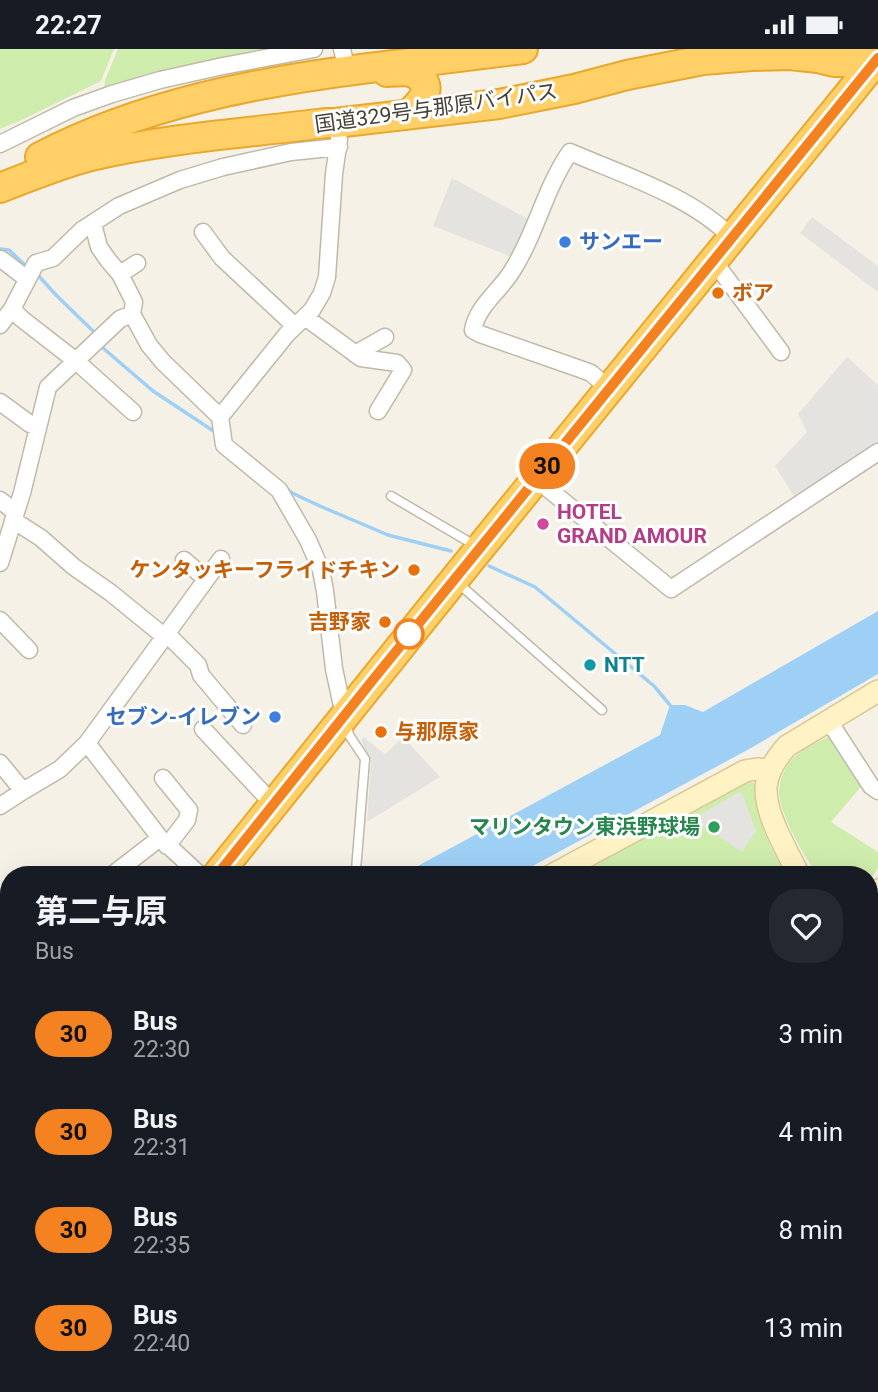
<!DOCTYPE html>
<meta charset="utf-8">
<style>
:root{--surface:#171b24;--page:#242831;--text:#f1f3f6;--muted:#9ea1a6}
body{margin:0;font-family:Roboto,"Noto Sans JP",sans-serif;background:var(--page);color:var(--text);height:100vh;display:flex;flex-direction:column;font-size:26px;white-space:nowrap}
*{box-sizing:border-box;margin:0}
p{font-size:23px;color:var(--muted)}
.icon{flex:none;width:38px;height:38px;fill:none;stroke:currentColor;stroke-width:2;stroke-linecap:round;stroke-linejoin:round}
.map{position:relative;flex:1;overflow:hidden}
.panel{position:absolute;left:0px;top:817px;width:878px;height:527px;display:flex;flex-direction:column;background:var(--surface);border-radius:28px 28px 0 0;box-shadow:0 7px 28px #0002}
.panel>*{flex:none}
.badge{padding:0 14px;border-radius:23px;font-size:24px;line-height:46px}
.map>.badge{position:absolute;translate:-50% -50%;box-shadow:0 0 0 4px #fff}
.round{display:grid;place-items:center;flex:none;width:74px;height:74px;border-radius:28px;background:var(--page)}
.overview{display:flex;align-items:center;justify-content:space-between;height:119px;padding:0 35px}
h1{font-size:33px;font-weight:700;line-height:52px}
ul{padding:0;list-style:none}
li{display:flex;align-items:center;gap:21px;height:98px;padding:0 35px}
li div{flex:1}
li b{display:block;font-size:26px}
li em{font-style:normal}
li .badge{min-width:77px;font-weight:700;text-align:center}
.status{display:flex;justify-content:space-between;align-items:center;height:49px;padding:0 35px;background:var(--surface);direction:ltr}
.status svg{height:19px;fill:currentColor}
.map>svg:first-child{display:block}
.green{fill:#ceecac}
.parking{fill:#e5e3df}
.water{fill:#9ed0f6}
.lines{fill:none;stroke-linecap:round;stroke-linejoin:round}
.stream{stroke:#9ed0f6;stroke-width:3.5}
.lane-casing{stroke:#c1b9a8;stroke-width:11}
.street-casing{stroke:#c1b9a8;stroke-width:19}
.secondary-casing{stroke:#d8c793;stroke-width:24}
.highway-casing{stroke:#e9a82c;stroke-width:32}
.lane{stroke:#fff;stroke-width:8}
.street{stroke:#fff;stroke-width:16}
.secondary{stroke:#fff3c6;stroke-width:21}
.highway{stroke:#ffd067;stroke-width:28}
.line-casing{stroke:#fff;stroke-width:16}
.line{stroke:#f58220;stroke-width:10}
.shop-dot{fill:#3f7fe0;stroke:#fff;stroke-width:2.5}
.food-dot{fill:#e8710a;stroke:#fff;stroke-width:2.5}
.hotel-dot{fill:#d1479c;stroke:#fff;stroke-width:2.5}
.stop-dot{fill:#fff;stroke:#f58220;stroke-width:3.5}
.culture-dot{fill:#0f9aa8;stroke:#fff;stroke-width:2.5}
.leisure-dot{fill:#2e9e5b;stroke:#fff;stroke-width:2.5}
.labels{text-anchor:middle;stroke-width:6;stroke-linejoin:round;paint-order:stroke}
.street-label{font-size:21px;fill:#484135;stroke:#fff}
.shop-label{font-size:21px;font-weight:bold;fill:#366cbe;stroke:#fff;text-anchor:start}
.food-label{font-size:21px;font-weight:bold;fill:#c56008;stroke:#fff;text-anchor:start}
.hotel-label{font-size:21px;font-weight:bold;fill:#b23c85;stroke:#fff;text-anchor:start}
.culture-label{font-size:21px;font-weight:bold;fill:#0d838f;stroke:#fff;text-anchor:start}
.leisure-label{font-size:21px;font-weight:bold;fill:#27864d;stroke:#fff;text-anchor:end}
</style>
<div class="status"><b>22:27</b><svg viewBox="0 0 49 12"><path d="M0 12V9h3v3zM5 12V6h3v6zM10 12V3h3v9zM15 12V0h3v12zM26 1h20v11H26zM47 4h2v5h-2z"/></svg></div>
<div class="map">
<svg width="878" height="1343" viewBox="0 0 878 1343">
<rect width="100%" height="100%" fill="#f5f1e7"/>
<path class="green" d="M0 0H114L101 32 26 69 0 80Z
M118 0H278L204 13 104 40 105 31Z
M831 686 864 734 831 773 878 803V819L870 831V826H819C805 811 779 763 779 743 779 734 784 720 790 713 800 700 817 694 831 686Z
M749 733 754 734C754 767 770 799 786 826H577Z
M451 1335H528L523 1342 519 1343H463Z"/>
<path class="parking" d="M452 129 530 171 512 208 433 177Z
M812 168 878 217V243L800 184Z
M847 308 878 336V395L795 449 775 417 807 383 798 365Z
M364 688 385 705 403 688 440 728 367 773 371 713 361 691Z
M741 742 756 782 742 803 695 771 698 767Z
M870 1319 878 1324V1343H803L791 1335H870Z"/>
<path class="water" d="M878 562V625L751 699 516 826H401L660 686 670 656H685L703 663Z
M9 1226V1335H20L19 1343H0V1239Z"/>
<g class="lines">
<path class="stream" d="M0 200 9 201 28 219
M37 225 56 246 94 283 96 288
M100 294 103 299 153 342 215 383
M240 399 252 409
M284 438 292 444 322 458 388 486 451 502
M489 517 535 538 654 637 670 656"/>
<defs>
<path id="lane" d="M391 447 476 497
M459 535 602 661
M347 676 349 686 365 710 356 821"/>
<path id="street" d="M342 0 347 22
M0 95 73 59 112 45 160 31 223 17 314 0
M93 175 99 198 108 211 120 225 134 253 132 265
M203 183 222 209 295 277
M1 210 27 230
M713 211 781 303
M120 225 137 214
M12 260 22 270 76 312 133 363
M305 268 361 309 397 314 403 321 378 362
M0 276 12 260 36 214 53 209 82 181 119 157 180 131 223 118 291 103 339 98
M355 305 385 288
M609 340 591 324 583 321 480 285 473 281C477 257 500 242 512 222 536 185 544 141 570 103 623 126 691 147 731 188
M0 353 30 375 38 378
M220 368 287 285 312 261 322 244 327 228 334 125 339 90
M536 430 671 540 878 403
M0 451 15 463
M13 471 41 489 74 518 111 544 165 588
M184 511 206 530
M0 514 22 444 48 338 120 270 132 265 149 296 163 313 220 368 224 396 279 441 308 491 321 521 325 542 334 620 344 666
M0 571 29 601
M167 585 198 616 201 626 243 676
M829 672 871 737 878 742
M203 680 273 755
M87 694 160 789 200 826
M0 714 23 742 60 720 87 694 221 510
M163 729 189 761 187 771 167 797
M0 757 23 742
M112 826 160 789
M0 898 9 910
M0 975 7 970
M870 993 878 999
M870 1122 878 1110
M870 1278 878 1266
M619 1335 630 1343"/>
<path id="secondary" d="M552 826 745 722 757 720 769 721
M799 826C791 811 784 797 777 782 761 746 761 726 787 697L878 642
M870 853 878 841
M870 892 878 898
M870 1185 878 1190
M870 1291 878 1297
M81 1335 92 1343
M418 1335 429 1343
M779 1335 790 1343
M50 1343 52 1335
M142 1343 147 1335
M291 1343 296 1335
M541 1343 546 1335"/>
<path id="highway" d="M387 23C395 23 404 21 411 23 414 24 419 27 421 29 433 42 419 55 410 64
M40 108C142 55 256 33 369 19 420 13 471 6 523 0
M0 139C30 127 60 115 91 107 167 89 248 84 325 74H335L499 55 574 40 627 26 703 11 751 7 790 6 818 9 834 13H874
M217 826 454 531 878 9
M0 1094 9 1082"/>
</defs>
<use href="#lane" class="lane-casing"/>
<use href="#street" class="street-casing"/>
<use href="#secondary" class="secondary-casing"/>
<use href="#highway" class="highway-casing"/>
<use href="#lane" class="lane"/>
<use href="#street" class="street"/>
<use href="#secondary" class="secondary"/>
<use href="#highway" class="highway"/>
</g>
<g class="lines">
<defs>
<path id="line" d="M217 826 376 627 878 9"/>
</defs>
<use href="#line" class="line-casing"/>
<use href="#line" class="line"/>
</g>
<g class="shop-dot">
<circle cx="565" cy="193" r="7"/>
<circle cx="275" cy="668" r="7"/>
</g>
<g class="food-dot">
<circle cx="718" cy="244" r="7"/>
<circle cx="414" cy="521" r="7"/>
<circle cx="385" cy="573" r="7"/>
<circle cx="381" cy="683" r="7"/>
</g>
<circle class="hotel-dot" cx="543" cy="475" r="7"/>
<circle class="stop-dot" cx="409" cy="585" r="14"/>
<circle class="culture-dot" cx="590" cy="616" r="7"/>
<circle class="leisure-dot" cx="714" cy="778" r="7"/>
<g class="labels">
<g class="street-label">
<text transform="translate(436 59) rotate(-8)" y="7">国道329号与那原バイパス</text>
</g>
<g class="shop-label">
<text x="579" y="200">サンエー</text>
<text x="261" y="675" text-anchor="end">セブン-イレブン</text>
</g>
<g class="food-label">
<text x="732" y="251">ボア</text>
<text x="400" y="528" text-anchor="end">ケンタッキーフライドチキン</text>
<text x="371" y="580" text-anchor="end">吉野家</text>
<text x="395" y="690">与那原家</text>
</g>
<g class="hotel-label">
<text x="557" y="470">HOTEL<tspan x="557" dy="24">GRAND AMOUR</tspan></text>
</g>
<g class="culture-label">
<text x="604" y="623">NTT</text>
</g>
<g class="leisure-label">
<text x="700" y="785">マリンタウン東浜野球場</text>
</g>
</g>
</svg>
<b class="badge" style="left:547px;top:417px;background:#f58220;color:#111">30</b>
<section class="panel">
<div class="overview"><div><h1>第二与原</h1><p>Bus</p></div><a class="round"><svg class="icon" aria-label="heart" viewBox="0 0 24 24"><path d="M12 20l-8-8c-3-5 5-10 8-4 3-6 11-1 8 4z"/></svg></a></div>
<ul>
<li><span class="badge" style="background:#f58220;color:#111">30</span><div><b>Bus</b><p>22:30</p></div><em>3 min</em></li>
<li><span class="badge" style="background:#f58220;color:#111">30</span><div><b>Bus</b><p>22:31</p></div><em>4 min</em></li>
<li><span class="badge" style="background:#f58220;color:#111">30</span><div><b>Bus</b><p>22:35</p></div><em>8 min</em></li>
<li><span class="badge" style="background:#f58220;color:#111">30</span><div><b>Bus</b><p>22:40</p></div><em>13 min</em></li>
</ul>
</section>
</div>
